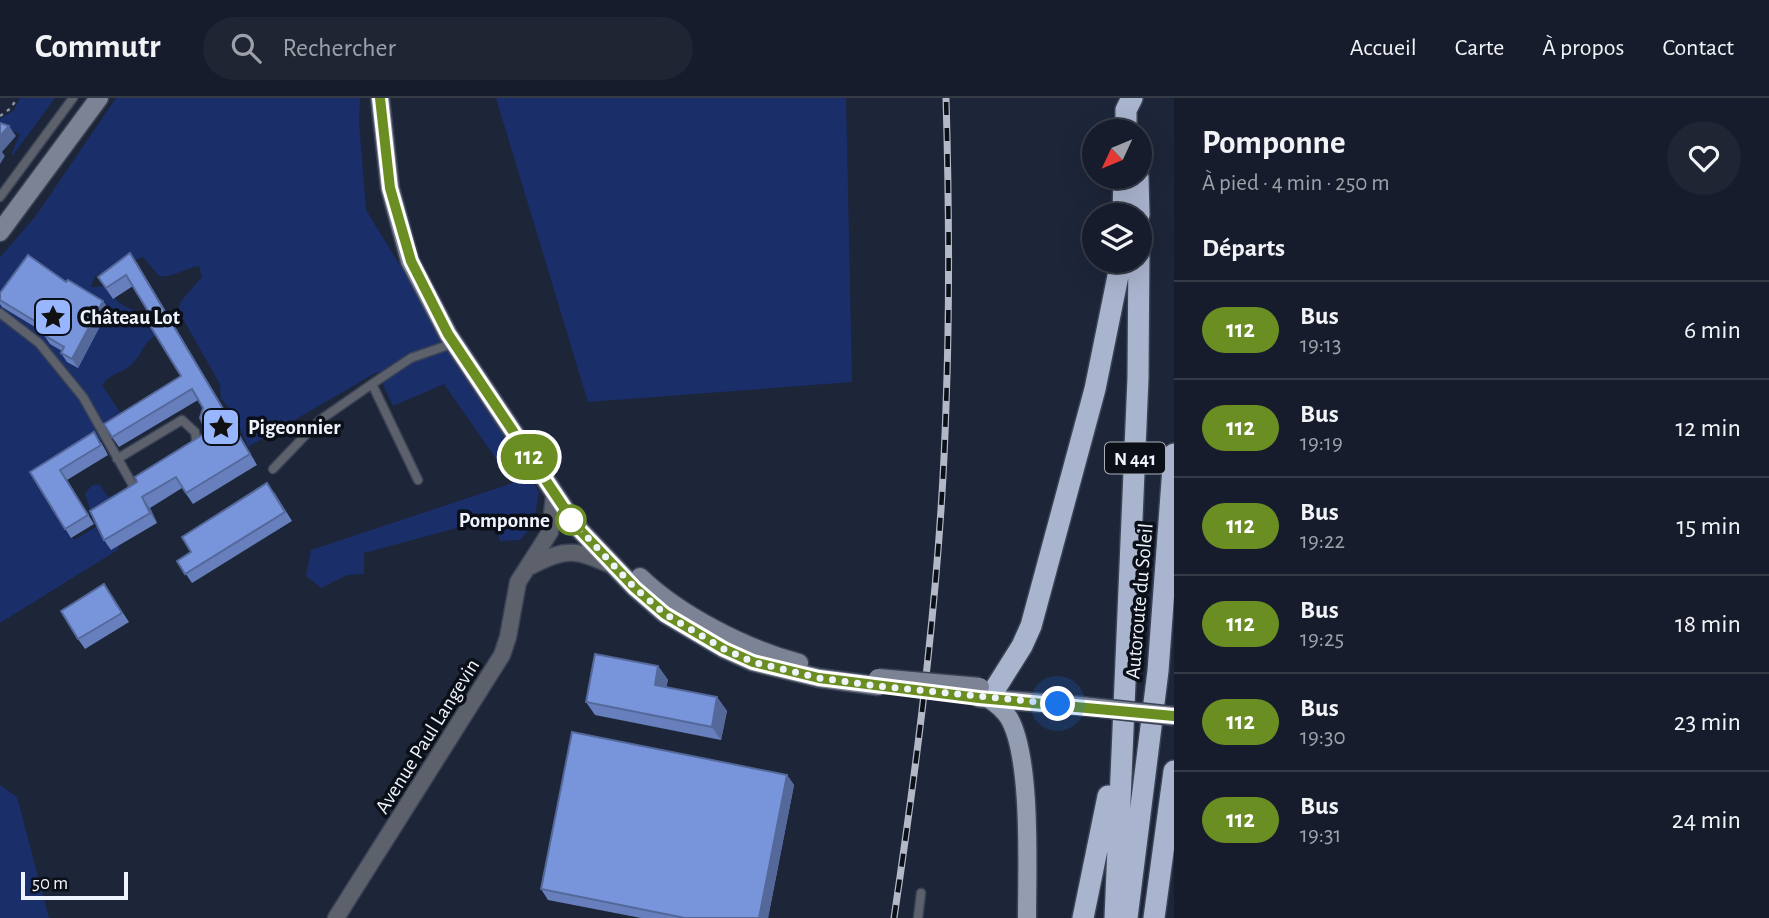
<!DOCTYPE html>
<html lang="fr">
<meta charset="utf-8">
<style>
:root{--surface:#161c2b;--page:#1f2533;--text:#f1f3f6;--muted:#9ea1a9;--line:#353a47}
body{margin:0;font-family:"Alegreya Sans",sans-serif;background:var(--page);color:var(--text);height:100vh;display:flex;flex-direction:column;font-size:26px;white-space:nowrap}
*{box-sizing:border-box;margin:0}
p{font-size:23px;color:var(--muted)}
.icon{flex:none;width:38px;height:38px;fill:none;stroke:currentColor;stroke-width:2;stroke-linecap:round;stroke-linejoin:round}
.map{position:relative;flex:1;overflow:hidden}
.panel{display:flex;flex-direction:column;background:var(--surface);width:595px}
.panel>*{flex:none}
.badge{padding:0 14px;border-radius:23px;font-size:24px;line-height:46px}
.needle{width:46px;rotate:226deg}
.tools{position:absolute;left:1082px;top:21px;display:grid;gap:14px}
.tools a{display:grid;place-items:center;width:70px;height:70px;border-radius:50%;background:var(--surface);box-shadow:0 7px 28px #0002,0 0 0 2px var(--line);font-size:35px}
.scale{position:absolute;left:21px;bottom:18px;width:107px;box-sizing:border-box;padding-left:7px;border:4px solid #eef3fe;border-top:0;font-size:19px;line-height:24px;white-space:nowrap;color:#eef3fe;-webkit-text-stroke:5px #0b0f17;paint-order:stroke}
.you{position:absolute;width:35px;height:35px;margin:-18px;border:5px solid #fff;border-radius:50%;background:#1a73e8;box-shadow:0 0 0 10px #1a73e833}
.map>.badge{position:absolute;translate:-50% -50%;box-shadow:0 0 0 4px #fff}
h2{padding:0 28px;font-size:26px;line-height:63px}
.round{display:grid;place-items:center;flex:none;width:74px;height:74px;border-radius:37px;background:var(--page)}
.head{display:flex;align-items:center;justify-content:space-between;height:119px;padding:0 28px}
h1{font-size:33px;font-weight:600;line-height:52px}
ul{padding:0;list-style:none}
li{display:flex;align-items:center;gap:21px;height:98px;padding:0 28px;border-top:2px solid var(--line)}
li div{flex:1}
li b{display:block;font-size:26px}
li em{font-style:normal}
li .badge{min-width:77px;font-weight:700;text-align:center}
header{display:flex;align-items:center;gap:42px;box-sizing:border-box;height:98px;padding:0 35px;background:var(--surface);border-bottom:2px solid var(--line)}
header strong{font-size:33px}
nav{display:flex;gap:38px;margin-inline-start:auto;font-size:24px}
.search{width:490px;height:63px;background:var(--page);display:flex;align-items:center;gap:18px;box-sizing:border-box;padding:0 24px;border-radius:38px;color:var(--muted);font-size:26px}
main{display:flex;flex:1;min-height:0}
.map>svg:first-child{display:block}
.green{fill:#1a2e6a}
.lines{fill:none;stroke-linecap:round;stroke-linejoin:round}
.service-casing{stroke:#3a4255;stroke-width:11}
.minor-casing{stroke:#3a4255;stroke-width:19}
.secondary-casing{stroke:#3a4255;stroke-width:21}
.primary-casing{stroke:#3a4255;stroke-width:21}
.motorway-casing{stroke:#3a4255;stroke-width:24}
.path{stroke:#8d93a2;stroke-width:2.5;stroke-dasharray:3.5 5;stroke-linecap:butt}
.service{stroke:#5d616c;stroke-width:8}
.minor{stroke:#5d616c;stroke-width:16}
.secondary{stroke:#7c8394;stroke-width:18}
.primary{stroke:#939db2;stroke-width:18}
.motorway{stroke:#a9b4ce;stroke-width:21}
.rail-casing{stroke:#b2b8c6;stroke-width:7}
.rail{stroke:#0b0f17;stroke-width:4.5;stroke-dasharray:13;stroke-linecap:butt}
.secondary-bridge-casing{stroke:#3a4255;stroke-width:21;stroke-linecap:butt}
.secondary-bridge{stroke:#7c8394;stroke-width:18}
.wall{fill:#6780bd}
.shaded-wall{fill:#54689a}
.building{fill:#7895dc;stroke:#54689a;stroke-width:2}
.line-casing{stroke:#fff;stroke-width:16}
.line{stroke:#6b8e23;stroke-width:10}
.walk{stroke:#eef3fe;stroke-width:7;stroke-dasharray:0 12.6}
.stop-dot{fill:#fff;stroke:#6b8e23;stroke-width:3.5}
.labels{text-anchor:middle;stroke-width:7;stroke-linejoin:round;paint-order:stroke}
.shield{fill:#0b0f17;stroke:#aaafb9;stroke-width:2}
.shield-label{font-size:19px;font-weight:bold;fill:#eef3fe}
.poi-label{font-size:21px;font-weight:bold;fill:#eef3fe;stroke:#0b0f17;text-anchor:start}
.stop-label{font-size:21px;font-weight:bold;fill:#eef3fe;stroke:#0b0f17;text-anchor:end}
.street-label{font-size:21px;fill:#eef3fe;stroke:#0b0f17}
</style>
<header>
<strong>Commutr</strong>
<div class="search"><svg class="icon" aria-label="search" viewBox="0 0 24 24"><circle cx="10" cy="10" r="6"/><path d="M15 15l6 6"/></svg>Rechercher</div>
<nav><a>Accueil</a><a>Carte</a><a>À propos</a><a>Contact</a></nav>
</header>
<main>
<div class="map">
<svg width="1174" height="820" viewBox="0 0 1174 820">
<rect width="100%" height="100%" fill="#1d2539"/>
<path class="green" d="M20 0H55L13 57 12 55 20 36 0 27V21L14 12Z
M116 0H360L359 24 366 112 539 394 533 427 520 442 500 443 496 427 479 424 364 455V476L347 477 321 490 306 478 311 452 513 385 444 286 393 308 377 274 248 349 232 313 221 301 220 287 216 279 178 212 181 203 202 179 199 168C185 170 173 180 159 178L143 159 95 178 91 189 105 188C116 203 124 212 143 213L155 226 158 236C140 247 143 256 131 267 121 276 112 274 102 287L126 323 70 366 56 406 74 442 96 429 85 396 91 388 99 386 108 399 121 394 110 419 119 451 0 525V159L35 119Z
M496 0H846L852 284 588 304Z
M0 687 17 699 49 820H0Z"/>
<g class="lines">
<defs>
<path id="service" d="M0 99 73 0
M0 215 39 245 83 299 135 391
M372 286 418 382
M117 361 182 322 195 334 197 347 194 349
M273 371 320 322 372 286 411 260 454 245
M918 820 921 795"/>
<path id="minor" d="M531 468C567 449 576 452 611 467
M336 820 502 557 508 539 518 484 550 434 554 398"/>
<path id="secondary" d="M380 0 390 90 410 163 448 236 577 429 635 490 665 516 724 551 753 564 819 580 878 588
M0 134 99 0
M640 479C679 517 746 551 799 565
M979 600 1081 608"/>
<path id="primary" d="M989 601C997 606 1004 612 1009 620 1032 660 1027 771 1027 820"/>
<path id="motorway" d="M1126 33V12L1132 0
M1138 79 1139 117
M1123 117 1124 79
M995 591 1022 548 1031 528 1095 291 1121 163
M1083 820 1108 698
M1115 820 1138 280 1139 145
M1127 820 1158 573 1174 356
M1154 820 1174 673"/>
</defs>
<use href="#service" class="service-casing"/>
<use href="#minor" class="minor-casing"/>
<use href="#secondary" class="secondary-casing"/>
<use href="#primary" class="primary-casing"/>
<use href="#motorway" class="motorway-casing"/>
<path class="path" d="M0 18 11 10 17 0"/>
<use href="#service" class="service"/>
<use href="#minor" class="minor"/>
<use href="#secondary" class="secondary"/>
<use href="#primary" class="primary"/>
<use href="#motorway" class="motorway"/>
<defs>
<path id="rail" d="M894 820C919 651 941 479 946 308 950 205 949 103 946 0"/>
</defs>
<use href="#rail" class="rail-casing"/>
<use href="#rail" class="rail"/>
<defs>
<path id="secondary-bridge" d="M878 580 980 589
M1081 608 1174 618"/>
</defs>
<use href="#secondary-bridge" class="secondary-bridge-casing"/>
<use href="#secondary-bridge" class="secondary-bridge"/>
</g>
<path class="wall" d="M137 165 257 367 193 406 182 390 150 410 157 425 111 452 104 442 137 384 207 334 203 310 198 302 119 349 112 339 181 278 154 223 133 188 113 201 98 179Z
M66 184 109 211 78 270 67 264 61 255 62 253 50 246 44 237 45 235 2 209 0 206V195Z
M101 344 108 357 67 382 94 426 71 440 30 374Z
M274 394 292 423 192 485 177 463Z
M104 486 129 524 85 551 78 541Z
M658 568 668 582 666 589 717 599 727 613 721 642 595 617 586 604Z
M787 677 794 687 768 820H641L548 802 541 791Z"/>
<path class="shaded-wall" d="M9 28 16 38 2 54 5 58 0 66V38Z
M130 155 137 165 257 367 250 356Z
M103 203 109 211 78 270 72 261Z
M142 399 150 410 157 425 150 415Z
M658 568 668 582 664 601 655 587Z
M717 599 727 613 721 642 712 629Z
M787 677 794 687 768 820H759Z"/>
<path class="building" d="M0 25 9 28 0 38Z
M130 155 250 356 186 395 176 379 142 399 150 415 104 442 90 413 137 384 135 379 207 334 200 320 203 310 192 291 112 339 104 326 181 278 149 226 154 223 126 177 106 190 98 179Z
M28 157 66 184 68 182 103 203 72 261 61 255 64 249 44 237 48 231 0 202V195Z
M94 334 101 347 60 372 88 417 65 431 30 374Z
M267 385 285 414 185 476 177 463 191 454 182 439Z
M104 486 122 515 78 541 61 513Z
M595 556 658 568 655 587 717 599 712 629 586 604Z
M572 634 787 677 759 820H685L541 791Z"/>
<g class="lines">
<defs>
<path id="line" d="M380 0 390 90 411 163 448 236 577 429 635 490 665 516 724 551 753 564 819 580 979 600 1174 618"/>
</defs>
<use href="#line" class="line-casing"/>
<use href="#line" class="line"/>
<path class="walk" d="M571 422 635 490 665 516 724 551 753 564 819 580 878 588 1058 606"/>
</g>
<defs>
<symbol id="sight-square" viewBox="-11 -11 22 22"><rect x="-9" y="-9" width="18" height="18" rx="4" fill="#98b6fd" stroke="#0b0f17"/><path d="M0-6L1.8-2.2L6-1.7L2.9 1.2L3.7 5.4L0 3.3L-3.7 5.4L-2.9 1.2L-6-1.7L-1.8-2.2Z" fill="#111"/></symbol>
</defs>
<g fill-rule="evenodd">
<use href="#sight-square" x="31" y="197" width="44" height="44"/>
<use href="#sight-square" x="199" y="307" width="44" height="44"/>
</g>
<circle class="stop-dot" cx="571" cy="422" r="14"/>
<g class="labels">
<rect class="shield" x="1105" y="344.5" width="60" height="31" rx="5"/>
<g class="shield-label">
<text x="1135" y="367">N 441</text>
</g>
<g class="poi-label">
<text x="80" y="226">Château Lot</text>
<text x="248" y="336">Pigeonnier</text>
</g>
<g class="stop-label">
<text x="550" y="429">Pomponne</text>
</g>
<g class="street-label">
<text transform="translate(1139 503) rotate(-85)" y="7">Autoroute du Soleil</text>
<text transform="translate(427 638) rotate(-58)" y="7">Avenue Paul Langevin</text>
</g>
</g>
</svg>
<div class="tools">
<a><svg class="needle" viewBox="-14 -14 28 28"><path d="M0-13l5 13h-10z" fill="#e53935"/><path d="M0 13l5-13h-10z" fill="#9ea1a9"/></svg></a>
<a><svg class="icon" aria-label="layers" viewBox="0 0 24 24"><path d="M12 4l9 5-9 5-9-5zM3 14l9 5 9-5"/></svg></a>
</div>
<div class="scale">50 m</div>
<div class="you" style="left:1058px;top:606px"></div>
<b class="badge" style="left:529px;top:359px;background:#6b8e23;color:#fff">112</b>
</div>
<section class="panel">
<div class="head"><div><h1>Pomponne</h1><p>À pied · 4 min · 250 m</p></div><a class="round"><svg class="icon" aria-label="heart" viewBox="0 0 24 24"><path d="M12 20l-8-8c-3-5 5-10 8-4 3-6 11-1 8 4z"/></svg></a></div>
<h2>Départs</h2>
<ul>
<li><span class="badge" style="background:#6b8e23;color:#fff">112</span><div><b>Bus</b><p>19:13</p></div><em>6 min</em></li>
<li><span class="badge" style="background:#6b8e23;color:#fff">112</span><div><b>Bus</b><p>19:19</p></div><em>12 min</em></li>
<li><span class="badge" style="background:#6b8e23;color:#fff">112</span><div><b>Bus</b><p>19:22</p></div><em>15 min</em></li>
<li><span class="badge" style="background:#6b8e23;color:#fff">112</span><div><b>Bus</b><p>19:25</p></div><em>18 min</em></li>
<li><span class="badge" style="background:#6b8e23;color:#fff">112</span><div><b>Bus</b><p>19:30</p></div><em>23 min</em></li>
<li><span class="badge" style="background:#6b8e23;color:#fff">112</span><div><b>Bus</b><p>19:31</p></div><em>24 min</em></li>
</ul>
</section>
</main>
